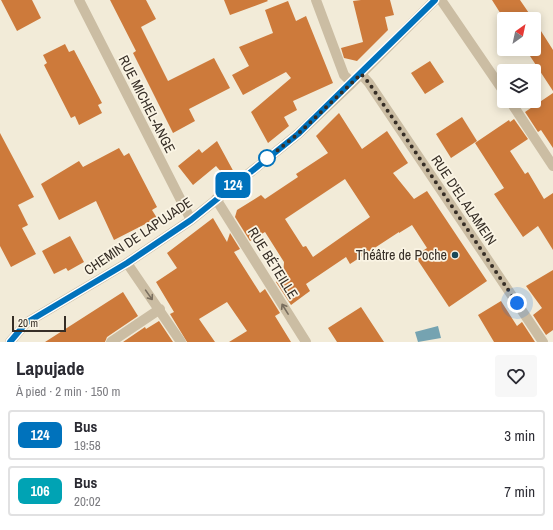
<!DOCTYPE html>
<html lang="fr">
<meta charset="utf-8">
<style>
:root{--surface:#fff;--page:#f7f7f7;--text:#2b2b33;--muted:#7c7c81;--line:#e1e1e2}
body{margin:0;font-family:"Archivo Narrow",sans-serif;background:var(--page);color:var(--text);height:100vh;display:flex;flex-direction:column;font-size:15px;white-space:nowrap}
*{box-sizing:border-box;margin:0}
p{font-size:13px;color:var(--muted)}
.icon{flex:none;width:22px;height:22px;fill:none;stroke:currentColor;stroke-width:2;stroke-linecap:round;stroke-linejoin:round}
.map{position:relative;height:342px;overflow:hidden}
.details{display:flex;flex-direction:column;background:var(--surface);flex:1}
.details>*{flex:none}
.badge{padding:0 8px;border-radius:6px;font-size:14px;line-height:26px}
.needle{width:26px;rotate:33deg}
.buttons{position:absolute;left:497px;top:12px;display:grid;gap:8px}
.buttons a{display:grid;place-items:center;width:44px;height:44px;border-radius:4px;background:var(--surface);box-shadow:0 2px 10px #0003;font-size:20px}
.scale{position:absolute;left:12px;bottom:10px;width:54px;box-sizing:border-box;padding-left:4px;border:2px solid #362e26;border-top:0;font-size:11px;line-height:14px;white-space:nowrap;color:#362e26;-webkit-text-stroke:3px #faf4e4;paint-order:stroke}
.you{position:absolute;width:20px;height:20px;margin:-10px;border:3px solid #fff;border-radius:50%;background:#1a73e8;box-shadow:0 0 0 6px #1a73e833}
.map>.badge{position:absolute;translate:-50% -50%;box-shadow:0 0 0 2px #fff}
.round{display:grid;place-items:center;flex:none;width:42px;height:42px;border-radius:4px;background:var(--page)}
.summary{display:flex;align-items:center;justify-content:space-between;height:68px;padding:0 16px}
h1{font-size:19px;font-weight:700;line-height:30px}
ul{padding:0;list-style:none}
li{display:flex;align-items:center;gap:12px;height:50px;margin:0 8px 6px;padding:0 8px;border:2px solid var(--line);border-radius:4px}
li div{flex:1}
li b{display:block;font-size:15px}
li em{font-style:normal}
li .badge{min-width:44px;font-weight:700;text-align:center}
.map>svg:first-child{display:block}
.water{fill:#75a3b1}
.building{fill:#cd7a3b;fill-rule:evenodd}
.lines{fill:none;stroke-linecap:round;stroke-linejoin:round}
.minor{stroke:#cbbda3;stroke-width:10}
.oneway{stroke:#796e5e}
.line-casing{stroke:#fff;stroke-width:9}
.line{stroke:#0072bc;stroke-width:6}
.walk{stroke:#362e26;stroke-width:4;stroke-dasharray:0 7.2}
.stop-dot{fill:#fff;stroke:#0072bc;stroke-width:2}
.poi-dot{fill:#194959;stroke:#faf4e4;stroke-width:1.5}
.labels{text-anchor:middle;stroke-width:3.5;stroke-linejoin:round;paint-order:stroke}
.street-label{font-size:14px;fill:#362e26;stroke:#faf4e4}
.poi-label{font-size:14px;fill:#362e26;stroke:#faf4e4;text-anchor:end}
</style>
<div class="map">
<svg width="553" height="342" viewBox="0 0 553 342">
<rect width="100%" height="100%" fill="#f2ebd8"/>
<path class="water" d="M438 326 441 338 418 342 415 332Z"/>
<path class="building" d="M1 0H32L41 18 17 31Z
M110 0H146L156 19 141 27 168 81 214 58 230 88 189 109 195 121 173 133 133 53 136 51Z
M224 0H267L268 1 230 15Z
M361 0H390L394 15 385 17 388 30 357 61 344 58 341 48 363 42 353 1Z
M492 0H520L533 19H504Z
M288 1 296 21 306 16 333 83 293 101 297 110 284 117 289 126 268 143 251 112 291 78 286 72 243 95 232 75 249 66 239 47 273 33 265 10Z
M534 20 553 50V91L530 56 534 54Z
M65 44 69 52 74 50 102 103 98 105 102 113 79 125 75 116 71 118 44 65 47 63 43 55Z
M430 61 444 82 425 94 411 73Z
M553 93V148L541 130 538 132 525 112Z
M339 113 362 149 387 131 408 163 393 173 414 199 427 191 487 281 449 307 415 256 427 248 412 225 399 233V232L350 264 346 257 306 284 310 291 291 305 276 282 283 277 284 262 265 232 250 241 235 217 237 210 261 195 265 199 298 177 296 174 328 153 316 136ZM345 179 370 217 313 257 306 246 303 247 285 219Z
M462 117 477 141 451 158 436 134Z
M514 119 528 139 510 151 525 174 528 172 544 199 553 193V250L538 226 523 237 494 194 504 188 475 143 509 120 510 122Z
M0 133 34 197 18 205 28 225 22 228 36 254 11 267 0 246Z
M217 141 236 176 229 181 216 166 193 185 178 166 199 149 202 153Z
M119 148 124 156 129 153 157 207 152 210 157 218 114 240 96 201 59 220 41 184 79 161 83 167Z
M213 218 227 242 230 233 240 249 234 252 260 293 265 289 280 313 275 316 291 342H229L247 331 227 302 199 319 215 342H187L170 314 174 312 156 282 177 268 167 253Z
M70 236 84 262 68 271 66 268 54 274 42 251Z
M553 270V330L546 335 533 315 542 308 526 286Z
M123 292 138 316 107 337 105 342H45Z
M501 301 517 326 522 322 535 342H494L478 315Z
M361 307 384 342H337L328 328Z
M159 321 173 342H123L145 327 146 329Z"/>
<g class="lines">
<path class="minor" d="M79 0 191 220
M316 0 344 75 352 83
M441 0 504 92
M361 74 369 83 543 342
M510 101 553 166
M216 199 306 342
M127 263 181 342
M10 342 26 323 127 263 191 220 298 134 352 83 435 0
M111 342 160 309"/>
</g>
<defs><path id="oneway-shaft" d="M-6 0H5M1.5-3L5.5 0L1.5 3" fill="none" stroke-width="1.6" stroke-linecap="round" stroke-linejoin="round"/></defs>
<g class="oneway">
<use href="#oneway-shaft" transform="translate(149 295) rotate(55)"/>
<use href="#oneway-shaft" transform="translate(285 309) rotate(-122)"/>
</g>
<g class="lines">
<defs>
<path id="line" d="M10 342 26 323 127 263 191 220 298 134 435 0"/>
</defs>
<use href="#line" class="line-casing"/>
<use href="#line" class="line"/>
<path class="walk" d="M267 158 264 161 298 134 361 74 369 83 517 303"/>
</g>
<circle class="stop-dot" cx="267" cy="158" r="8"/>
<circle class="poi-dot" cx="455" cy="255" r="4"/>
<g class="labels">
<g class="street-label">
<text transform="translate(147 104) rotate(63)" y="5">RUE MICHEL-ANGE</text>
<text transform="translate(464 200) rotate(56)" y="5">RUE D'EL ALAMEIN</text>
<text transform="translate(138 236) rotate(-34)" y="5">CHEMIN DE LAPUJADE</text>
<text transform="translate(273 263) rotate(58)" y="5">RUE BÉTEILLE</text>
</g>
<g class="poi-label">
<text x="447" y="260">Théâtre de Poche</text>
</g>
</g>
</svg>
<div class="buttons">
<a><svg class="needle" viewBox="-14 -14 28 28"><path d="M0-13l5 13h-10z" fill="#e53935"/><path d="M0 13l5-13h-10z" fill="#7c7c81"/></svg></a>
<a><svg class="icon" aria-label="layers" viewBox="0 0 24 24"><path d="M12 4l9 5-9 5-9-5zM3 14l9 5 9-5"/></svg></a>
</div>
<div class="scale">20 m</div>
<div class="you" style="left:517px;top:303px"></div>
<b class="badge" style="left:233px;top:185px;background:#0072bc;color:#fff">124</b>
</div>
<section class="details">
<div class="summary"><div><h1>Lapujade</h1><p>À pied · 2 min · 150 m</p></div><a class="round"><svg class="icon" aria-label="heart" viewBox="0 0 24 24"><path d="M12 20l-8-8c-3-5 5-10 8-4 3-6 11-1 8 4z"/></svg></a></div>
<ul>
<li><span class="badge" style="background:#0072bc;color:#fff">124</span><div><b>Bus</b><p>19:58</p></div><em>3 min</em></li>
<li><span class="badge" style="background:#00a3b4;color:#fff">106</span><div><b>Bus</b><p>20:02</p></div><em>7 min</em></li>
</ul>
</section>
